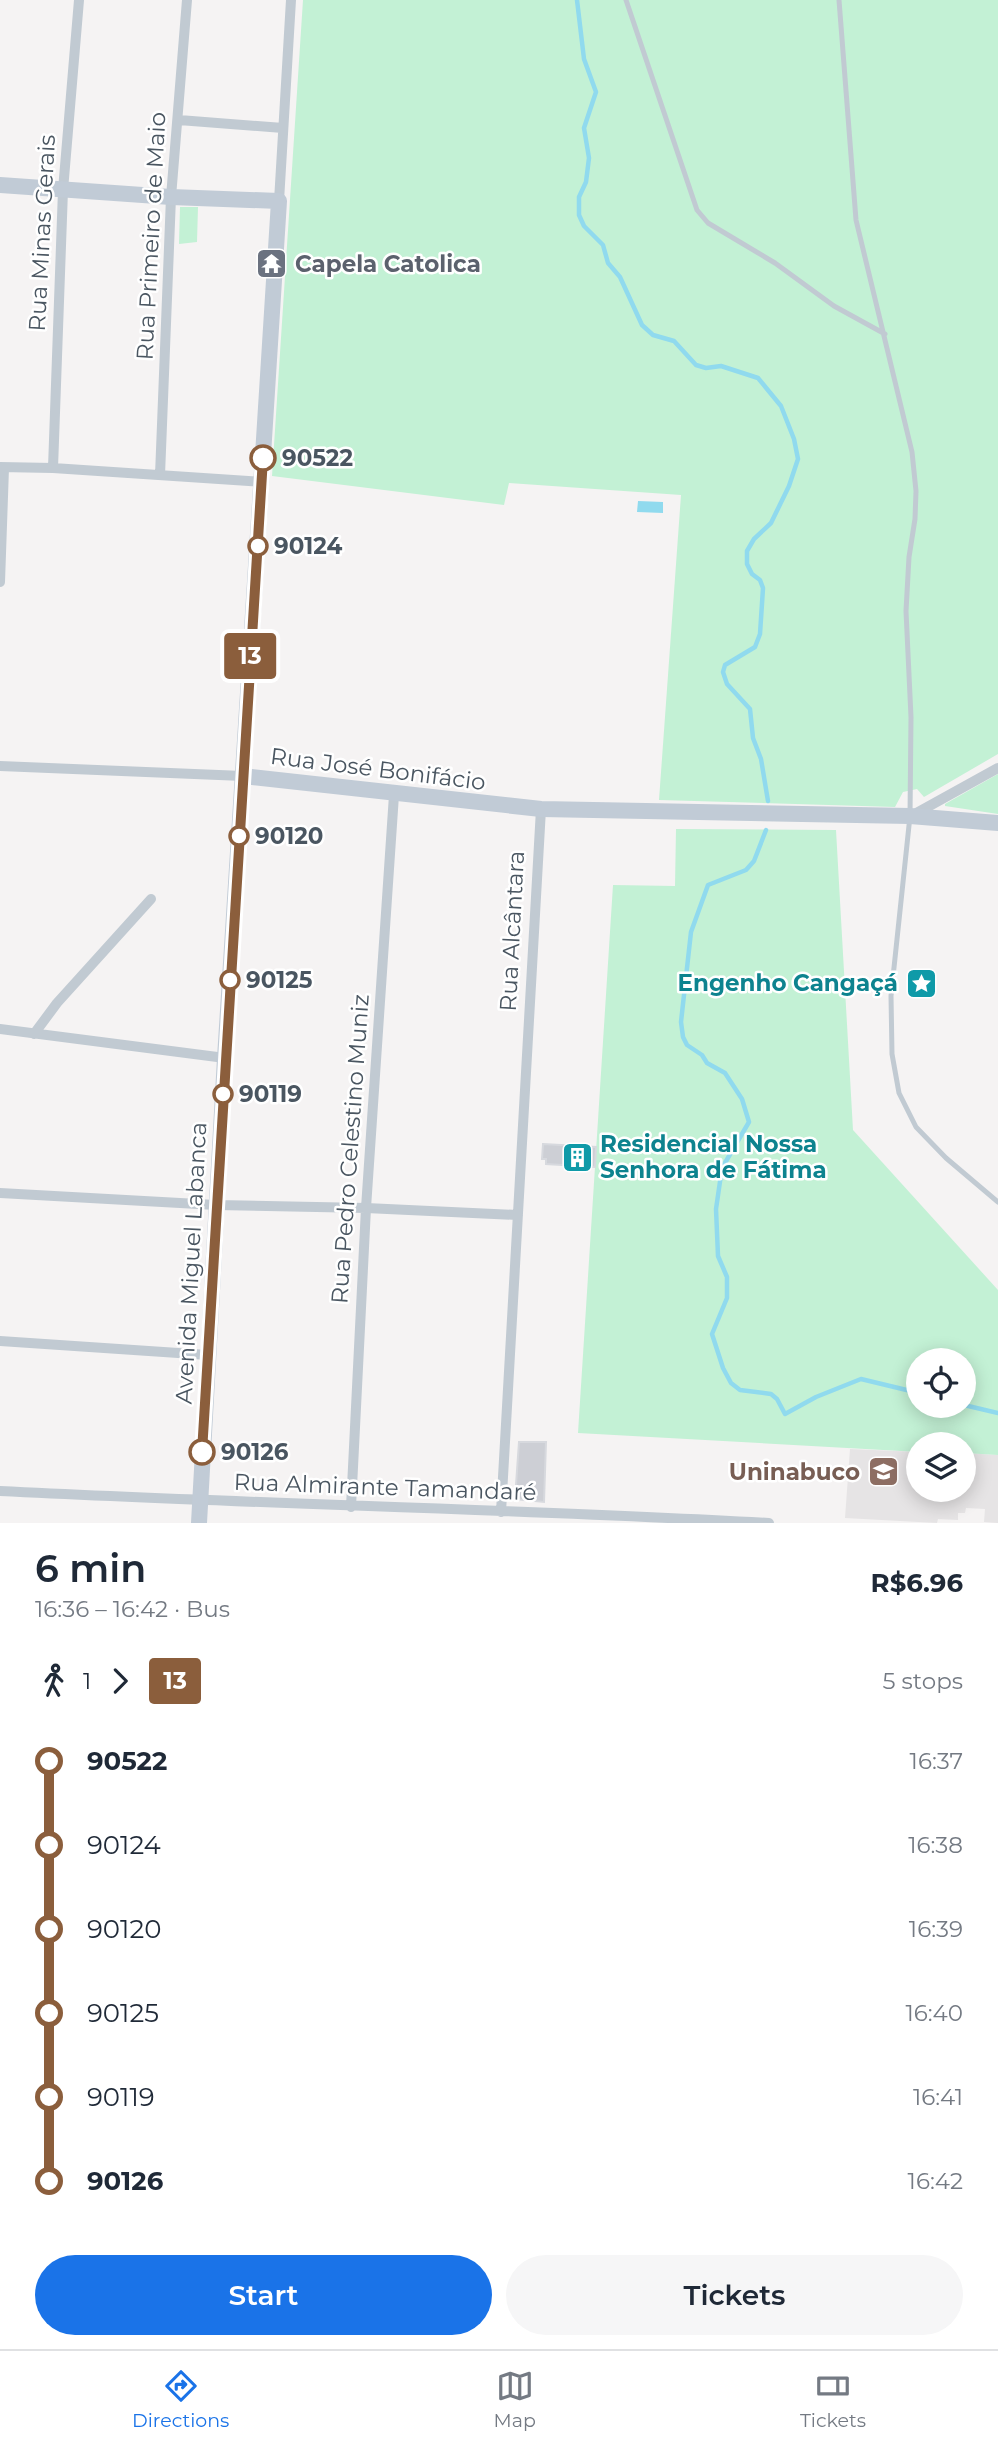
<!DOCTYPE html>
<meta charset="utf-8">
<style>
:root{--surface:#fff;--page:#f6f6f7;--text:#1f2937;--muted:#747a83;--line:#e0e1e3;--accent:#1a73e8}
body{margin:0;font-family:Montserrat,sans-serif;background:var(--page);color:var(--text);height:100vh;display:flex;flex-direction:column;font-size:26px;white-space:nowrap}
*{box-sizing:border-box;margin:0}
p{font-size:23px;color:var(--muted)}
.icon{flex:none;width:38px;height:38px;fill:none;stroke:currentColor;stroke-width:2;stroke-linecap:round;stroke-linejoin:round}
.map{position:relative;height:1523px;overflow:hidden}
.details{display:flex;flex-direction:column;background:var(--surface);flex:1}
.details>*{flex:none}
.badge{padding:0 14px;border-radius:5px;font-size:24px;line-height:46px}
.fabs{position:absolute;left:906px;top:1348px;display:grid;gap:14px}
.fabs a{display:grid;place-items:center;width:70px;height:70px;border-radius:50%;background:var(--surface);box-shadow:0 4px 18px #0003;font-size:35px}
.map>.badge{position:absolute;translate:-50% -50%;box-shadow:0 0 0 4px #fff}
.legs{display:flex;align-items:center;gap:10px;height:77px;padding:0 35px;font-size:23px}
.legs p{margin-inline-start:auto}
.head{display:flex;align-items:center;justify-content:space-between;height:119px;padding:0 35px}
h1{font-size:38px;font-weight:600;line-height:52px}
.primary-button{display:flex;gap:14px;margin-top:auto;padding:14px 35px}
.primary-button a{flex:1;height:80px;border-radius:42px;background:var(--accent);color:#fff;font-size:28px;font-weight:600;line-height:80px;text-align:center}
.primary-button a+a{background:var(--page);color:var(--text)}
ul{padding:0 35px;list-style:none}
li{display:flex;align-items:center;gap:24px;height:84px;font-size:26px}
li i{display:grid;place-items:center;width:10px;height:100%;margin:0 9px;background:currentColor}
li i::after{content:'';width:18px;height:18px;margin:-9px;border:5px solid;border-radius:50%;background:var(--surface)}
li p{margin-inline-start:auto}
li:first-child i{background:linear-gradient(#0000 50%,currentColor 0)}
li:last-child i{background:linear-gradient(currentColor 50%,#0000 0)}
.tabs{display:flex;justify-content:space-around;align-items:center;height:98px;border-top:2px solid var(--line);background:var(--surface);font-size:19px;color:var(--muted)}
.tabs a{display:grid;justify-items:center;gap:4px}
.tabs .active{color:var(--accent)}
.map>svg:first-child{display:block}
.education{fill:#e6e4e5}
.green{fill:#c3f1d5;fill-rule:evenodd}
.water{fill:#90daee}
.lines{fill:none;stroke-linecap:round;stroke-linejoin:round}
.stream{stroke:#90daee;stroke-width:4.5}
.building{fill:#cdcfd5;stroke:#d7d9de;stroke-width:2}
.lane{stroke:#c1cad2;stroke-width:5}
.street{stroke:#c1cad2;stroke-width:10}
.secondary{stroke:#c1cbd6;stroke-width:16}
.line-1-casing{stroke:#fff;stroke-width:16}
.line-1{stroke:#8b5e3c;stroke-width:10}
.stop-1-dot{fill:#fff;stroke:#8b5e3c;stroke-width:3.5}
.labels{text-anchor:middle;stroke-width:5;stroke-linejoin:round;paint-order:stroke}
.street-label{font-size:23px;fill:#4a5661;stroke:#fff}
.worship-label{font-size:23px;font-weight:bold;fill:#5b616d;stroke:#fff;text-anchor:start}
.stop-label{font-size:23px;font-weight:bold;fill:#4a5661;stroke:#fff;text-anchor:start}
.culture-label{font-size:23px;font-weight:bold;fill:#0d838f;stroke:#fff;text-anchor:end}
.education-label{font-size:23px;font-weight:bold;fill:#785e54;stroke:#fff;text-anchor:end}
</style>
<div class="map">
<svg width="998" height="1523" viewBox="0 0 998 1523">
<rect width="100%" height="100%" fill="#f5f3f3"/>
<path class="education" d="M850 1449 919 1452V1489H964V1453L998 1455V1523L984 1522 985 1509 966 1508 965 1513H958V1520L938 1519 937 1523 845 1518Z"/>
<path class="green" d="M303 0H998V754L924 797 917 789 903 792 895 807 659 800 681 495 509 483 504 505 272 476Z
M180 207H198L197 242 179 244Z
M998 774V814L945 806V804Z
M676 829 836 830 853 1130 998 1290V1455L964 1453V1444H919V1452L578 1433 613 885 675 886ZM919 1360H964V1405H919Z"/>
<path class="water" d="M638 501 663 502V513L637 512Z"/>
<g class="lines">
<path class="stream" d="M577 0 584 59 596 92 584 128 589 158 586 182 579 197V215L584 226 603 245 608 263 620 277 642 325 653 335 674 341 696 365 706 368 721 366 758 378 781 406 794 439 798 459 789 486 771 523 754 539 747 551V564L752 574 760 580 763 588 760 634 755 647 725 665 723 672 727 684 750 709 753 738 761 759 768 801
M766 830 754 861 746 870 708 885 691 932 681 1022 683 1037 687 1045 702 1055 707 1063 725 1073 742 1099 749 1122 722 1168 716 1209 718 1256 727 1277V1298L712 1334 723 1368 731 1383 740 1390 771 1394 777 1399 785 1414 816 1397 861 1379 919 1393
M964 1405 998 1413"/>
</g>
<path class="building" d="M543 1144 596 1147 595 1167 546 1164V1159H542Z
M519 1442H546L544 1502 515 1499Z"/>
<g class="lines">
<path class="lane" d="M626 0 697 210 708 223 775 263 834 306 885 334
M839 0 856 220 912 452 916 491 915 519 909 557 906 611 911 717 910 816 891 996 892 1054 899 1093 916 1127 946 1158 998 1202"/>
<path class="street" d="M179 120 283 128
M279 201 291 0
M0 467 53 468 262 482
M53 468 63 190 79 0
M160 475 171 197 187 0
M0 582 4 468
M0 766 243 776
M913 815 998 768
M0 1029 225 1058
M34 1034 57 1003 151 899
M0 1193 216 1205 366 1208 518 1215
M0 1341 208 1355
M0 1491C256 1504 513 1509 769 1523
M351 1507 366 1208 394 795
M501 1512 541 809"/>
<path class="secondary" d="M0 185 171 197 279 201 225 1058 199 1523
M243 776 541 809 910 816 998 823"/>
</g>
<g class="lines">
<defs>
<path id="line-1" d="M202 1452 263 458"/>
</defs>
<use href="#line-1" class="line-1-casing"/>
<use href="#line-1" class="line-1"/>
</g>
<defs>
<symbol id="temple-square" viewBox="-11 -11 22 22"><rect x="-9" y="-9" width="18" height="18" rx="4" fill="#6b7280" stroke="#fff"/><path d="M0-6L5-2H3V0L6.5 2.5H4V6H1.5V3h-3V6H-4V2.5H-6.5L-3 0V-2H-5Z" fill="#fff"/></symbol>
<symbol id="sight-square" viewBox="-11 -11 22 22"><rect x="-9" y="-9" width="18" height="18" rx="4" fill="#0f9aa8" stroke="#fff"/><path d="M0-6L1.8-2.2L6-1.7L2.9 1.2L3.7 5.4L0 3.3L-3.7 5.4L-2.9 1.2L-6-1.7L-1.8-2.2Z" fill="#fff"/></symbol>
<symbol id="building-square" viewBox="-11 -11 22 22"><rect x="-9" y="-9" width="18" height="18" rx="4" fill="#0f9aa8" stroke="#fff"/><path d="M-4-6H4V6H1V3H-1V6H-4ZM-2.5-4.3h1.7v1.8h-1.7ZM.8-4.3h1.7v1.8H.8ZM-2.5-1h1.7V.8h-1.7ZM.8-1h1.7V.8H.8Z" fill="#fff"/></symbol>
<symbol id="university-square" viewBox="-11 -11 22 22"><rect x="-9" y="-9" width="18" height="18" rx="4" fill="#8d6e63" stroke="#fff"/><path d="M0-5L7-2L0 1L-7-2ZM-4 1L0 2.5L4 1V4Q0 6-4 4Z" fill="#fff"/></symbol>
</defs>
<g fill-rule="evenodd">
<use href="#temple-square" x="254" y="246" width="35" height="35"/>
<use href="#sight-square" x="904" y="966" width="35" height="35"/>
<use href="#building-square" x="560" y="1140" width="35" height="35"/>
<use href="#university-square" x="866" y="1454" width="35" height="35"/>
</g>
<g class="stop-1-dot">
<circle cx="263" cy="458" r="12"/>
<circle cx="258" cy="546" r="9"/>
<circle cx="239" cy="836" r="9"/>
<circle cx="230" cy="980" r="9"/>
<circle cx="223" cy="1094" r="9"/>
<circle cx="202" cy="1452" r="12"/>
</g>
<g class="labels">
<g class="street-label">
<text transform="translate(42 233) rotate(-87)" y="8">Rua Minas Gerais</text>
<text transform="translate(151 236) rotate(-87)" y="8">Rua Primeiro de Maio</text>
<text transform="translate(378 769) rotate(7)" y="8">Rua José Bonifácio</text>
<text transform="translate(512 931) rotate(-87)" y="8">Rua Alcântara</text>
<text transform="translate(350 1149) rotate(-86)" y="8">Rua Pedro Celestino Muniz</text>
<text transform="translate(191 1263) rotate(-87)" y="8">Avenida Miguel Labanca</text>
<text transform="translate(385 1487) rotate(2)" y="8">Rua Almirante Tamandaré</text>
</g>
<g class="worship-label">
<text x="295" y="272">Capela Catolica</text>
</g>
<g class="stop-label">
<text x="282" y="466">90522</text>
<text x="274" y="554">90124</text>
<text x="255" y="844">90120</text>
<text x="246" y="988">90125</text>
<text x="239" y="1102">90119</text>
<text x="221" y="1460">90126</text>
</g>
<g class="culture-label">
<text x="898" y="991">Engenho Cangaçá</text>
<text x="600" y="1152" text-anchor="start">Residencial Nossa<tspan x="600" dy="26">Senhora de Fátima</tspan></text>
</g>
<g class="education-label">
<text x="860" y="1480">Uninabuco</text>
</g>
</g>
</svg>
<div class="fabs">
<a><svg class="icon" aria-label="locate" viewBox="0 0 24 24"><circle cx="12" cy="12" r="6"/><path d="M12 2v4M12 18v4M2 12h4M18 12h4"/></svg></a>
<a><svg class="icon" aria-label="layers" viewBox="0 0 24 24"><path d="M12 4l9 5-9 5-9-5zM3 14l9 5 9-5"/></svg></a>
</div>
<b class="badge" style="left:250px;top:656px;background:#8b5e3c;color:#fff">13</b>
</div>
<section class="details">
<div class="head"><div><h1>6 min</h1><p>16:36 – 16:42 · Bus</p></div><b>R$6.96</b></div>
<div class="legs"><svg class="icon" aria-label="walk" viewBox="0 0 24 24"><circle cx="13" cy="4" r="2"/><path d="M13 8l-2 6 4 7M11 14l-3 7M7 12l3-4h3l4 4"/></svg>1<svg class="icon" aria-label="forward" viewBox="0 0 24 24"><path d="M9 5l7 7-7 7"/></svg><b class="badge" style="background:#8b5e3c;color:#fff">13</b><p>5 stops</p></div>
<ul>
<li><i style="color:#8b5e3c"></i><b>90522</b><p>16:37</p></li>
<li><i style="color:#8b5e3c"></i><span>90124</span><p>16:38</p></li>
<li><i style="color:#8b5e3c"></i><span>90120</span><p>16:39</p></li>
<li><i style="color:#8b5e3c"></i><span>90125</span><p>16:40</p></li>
<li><i style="color:#8b5e3c"></i><span>90119</span><p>16:41</p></li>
<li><i style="color:#8b5e3c"></i><b>90126</b><p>16:42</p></li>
</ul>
<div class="primary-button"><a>Start</a><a>Tickets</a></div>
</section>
<nav class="tabs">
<a class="active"><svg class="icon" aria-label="directions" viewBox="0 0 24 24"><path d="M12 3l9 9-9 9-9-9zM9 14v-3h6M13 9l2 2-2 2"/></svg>Directions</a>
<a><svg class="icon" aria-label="map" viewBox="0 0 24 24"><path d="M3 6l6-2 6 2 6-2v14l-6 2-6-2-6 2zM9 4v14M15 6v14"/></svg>Map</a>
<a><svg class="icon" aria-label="tickets" viewBox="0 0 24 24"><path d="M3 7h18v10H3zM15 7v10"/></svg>Tickets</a>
</nav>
